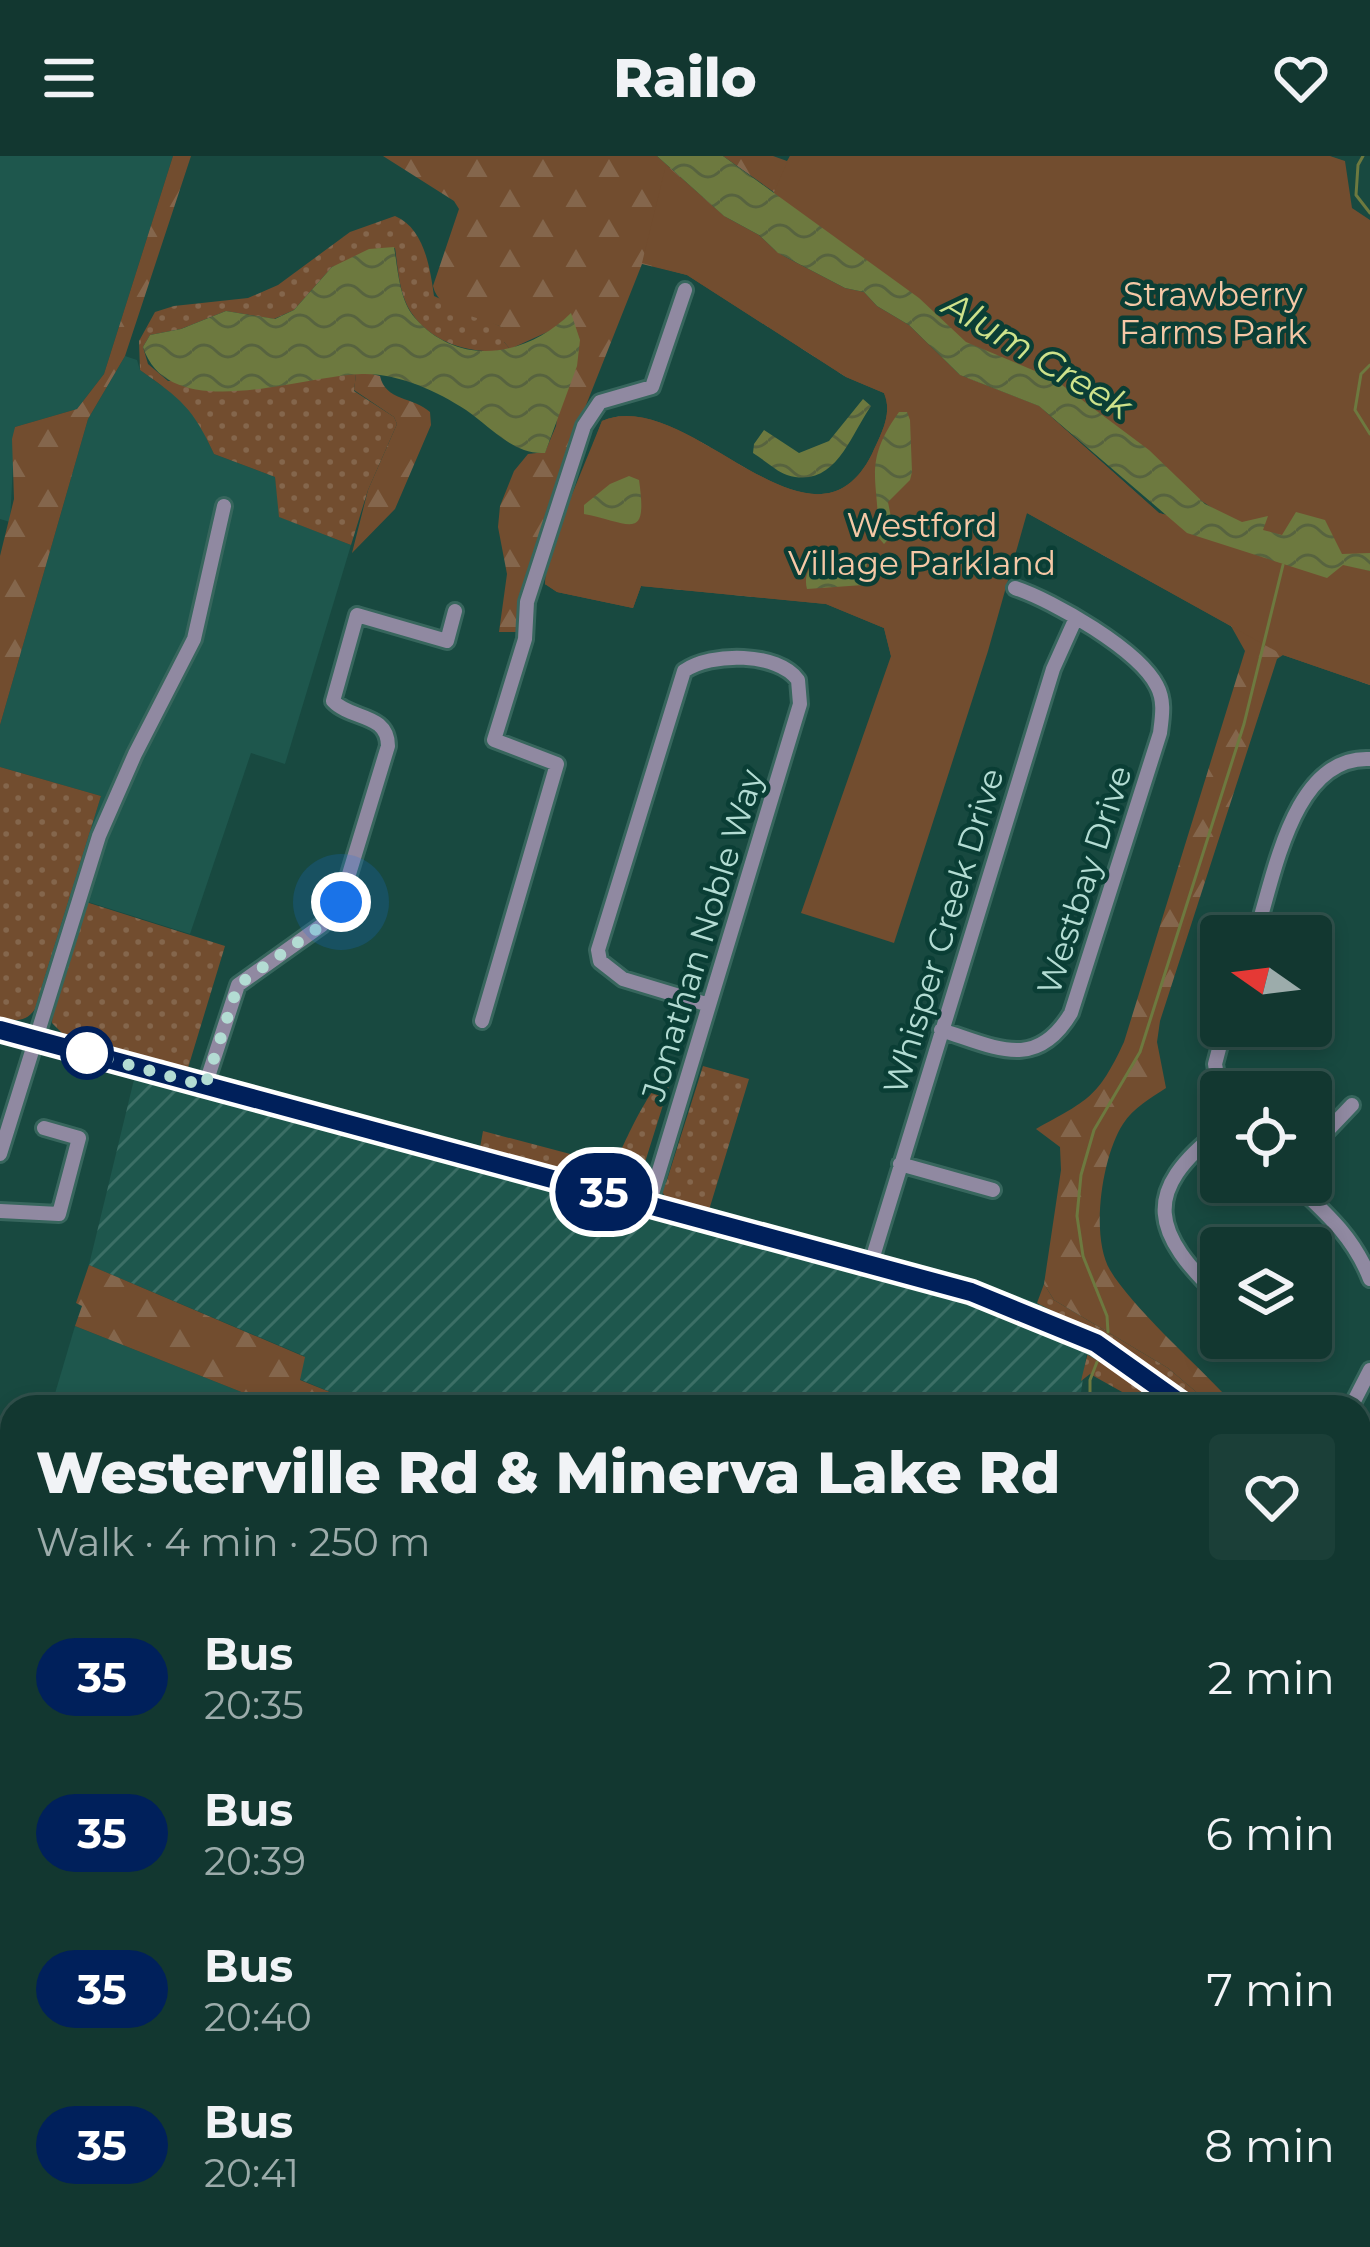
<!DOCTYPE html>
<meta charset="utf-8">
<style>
:root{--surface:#123730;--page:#1b3f38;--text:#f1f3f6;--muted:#9cacab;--line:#31514c}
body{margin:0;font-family:Montserrat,sans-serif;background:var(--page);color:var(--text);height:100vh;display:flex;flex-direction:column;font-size:45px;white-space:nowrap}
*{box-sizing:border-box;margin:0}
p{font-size:39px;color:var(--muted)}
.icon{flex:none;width:66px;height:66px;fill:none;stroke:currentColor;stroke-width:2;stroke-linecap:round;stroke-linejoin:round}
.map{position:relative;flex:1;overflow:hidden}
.details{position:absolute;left:0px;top:1239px;width:1371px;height:852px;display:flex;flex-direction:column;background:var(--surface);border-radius:36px 36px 0 0;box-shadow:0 6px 18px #0003,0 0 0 3px var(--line)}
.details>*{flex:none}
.badge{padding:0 24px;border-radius:39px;font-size:42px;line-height:78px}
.needle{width:78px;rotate:284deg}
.tools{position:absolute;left:1200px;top:759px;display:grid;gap:24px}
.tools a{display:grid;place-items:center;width:132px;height:132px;border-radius:12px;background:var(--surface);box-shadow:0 6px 18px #0003,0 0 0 3px var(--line);font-size:60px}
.you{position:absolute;width:60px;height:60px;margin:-30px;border:9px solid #fff;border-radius:50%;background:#1a73e8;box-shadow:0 0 0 18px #1a73e833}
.map>.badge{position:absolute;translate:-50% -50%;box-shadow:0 0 0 6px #fff}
.round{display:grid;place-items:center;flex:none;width:126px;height:126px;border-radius:12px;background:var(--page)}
.summary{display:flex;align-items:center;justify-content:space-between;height:204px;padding:0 36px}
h1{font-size:57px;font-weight:800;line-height:90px}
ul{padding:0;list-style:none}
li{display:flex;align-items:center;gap:36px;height:156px;padding:0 36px}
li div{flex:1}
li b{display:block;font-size:45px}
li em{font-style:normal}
li .badge{min-width:132px;font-weight:700;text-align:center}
header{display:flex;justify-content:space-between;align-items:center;height:156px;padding:0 36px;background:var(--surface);font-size:54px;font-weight:800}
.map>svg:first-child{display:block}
.built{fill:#1e574d}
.industrial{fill:url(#industrial-furrows)}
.grass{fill:url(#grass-dots)}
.forest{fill:url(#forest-firs)}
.park{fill:#724d2f}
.water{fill:url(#water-waves)}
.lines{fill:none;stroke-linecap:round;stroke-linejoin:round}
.stream{stroke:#6d793f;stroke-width:3}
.minor-casing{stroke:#37665d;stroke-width:20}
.major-casing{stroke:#37665d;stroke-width:22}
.minor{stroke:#9089a1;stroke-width:14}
.major{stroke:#dfd3fc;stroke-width:16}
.line-casing{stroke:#fff;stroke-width:27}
.line{stroke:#00205b;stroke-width:18}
.walk{stroke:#b3dcd3;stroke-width:12;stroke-dasharray:0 21.6}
.stop-dot{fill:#fff;stroke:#00205b;stroke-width:6}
.labels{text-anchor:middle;stroke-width:9;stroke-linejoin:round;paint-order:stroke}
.park-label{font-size:33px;fill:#f5c8a6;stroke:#0a3e35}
.street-label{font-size:33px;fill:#b3dcd3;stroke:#0a3e35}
.water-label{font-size:36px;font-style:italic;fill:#cee28b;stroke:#0a3e35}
</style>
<header><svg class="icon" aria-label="menu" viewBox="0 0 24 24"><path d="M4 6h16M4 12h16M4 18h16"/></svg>Railo<svg class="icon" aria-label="heart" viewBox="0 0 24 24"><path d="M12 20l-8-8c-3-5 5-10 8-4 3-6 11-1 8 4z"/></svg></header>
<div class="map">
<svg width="1370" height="2091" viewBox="0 0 1370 2091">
<defs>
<pattern id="industrial-furrows" width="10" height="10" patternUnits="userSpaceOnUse" patternTransform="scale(3)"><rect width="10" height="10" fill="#1e574d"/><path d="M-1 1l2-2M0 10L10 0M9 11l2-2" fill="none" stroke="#3c6f66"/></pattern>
<pattern id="grass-dots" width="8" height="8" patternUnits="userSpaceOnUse" patternTransform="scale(3)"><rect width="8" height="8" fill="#724d2f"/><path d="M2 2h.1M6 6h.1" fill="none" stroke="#84664c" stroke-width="1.8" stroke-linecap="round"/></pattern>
<pattern id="forest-firs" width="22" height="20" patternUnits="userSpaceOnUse" patternTransform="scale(3)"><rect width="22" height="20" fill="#724d2f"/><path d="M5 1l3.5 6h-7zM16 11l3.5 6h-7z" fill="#84664c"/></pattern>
<pattern id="water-waves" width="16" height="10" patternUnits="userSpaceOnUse" patternTransform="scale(3)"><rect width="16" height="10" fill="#6d793f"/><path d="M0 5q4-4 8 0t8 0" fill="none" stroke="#57633f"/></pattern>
</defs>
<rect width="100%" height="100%" fill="#184940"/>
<path class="built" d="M0 0H173L104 218 77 253 15 271 10 366 0 363Z
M125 200 137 204 140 214 183 245 197 262 214 298 275 321 280 361 351 389 285 608 251 597 190 778 69 740 101 640 0 611V569L88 263Z
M75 1170 279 1251H51Z
M12 1378V1546L0 1542V1417Z"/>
<path class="industrial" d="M140 899 947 1116 1037 1147 1090 1172 1079 1251H367L299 1223 304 1200 89 1109Z
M1359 1425 1370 1436V1797L1359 1787Z"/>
<path class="grass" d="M395 60C424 72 430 111 434 140L504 172V186L510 193C477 200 434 189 413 159 399 140 398 113 395 92L332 111 294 154 274 163 226 155 181 173 150 179 143 191 148 208 168 225 356 218 354 235 394 261 397 268 368 334 351 389 279 361 275 321 214 298C193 252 181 243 140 214L139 185 155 156 174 150 248 142 278 129 350 76Z
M0 611 101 640 35 853C26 867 14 865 0 861Z
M86 746 225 790 188 912 62 877 52 867 53 852Z
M703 910 749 923 709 1054 666 1042 659 1031 660 1026 666 1027Z
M674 914 641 1019 644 1025 632 1033 480 992 483 975 608 1008 616 1006C625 985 654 920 674 914Z
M1044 1128 1054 1144 1168 1212 1214 1251H1200L1120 1190 1037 1147Z
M1088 1196 1169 1251H1149L1090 1218 1081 1225Z"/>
<path class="forest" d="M173 0H191L125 200 88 263 0 569V400L14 343 12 283 15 271 77 253 104 218Z
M383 0H657L724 60 960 219 1039 250 1159 357 1370 415V529L1283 499 1277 503 1160 865 1157 886 1166 932C1151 942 1133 952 1123 968 1102 1000 1090 1080 1110 1114 1132 1151 1193 1205 1225 1239L1214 1251 1168 1212 1054 1144 1044 1128 1061 1014 1060 991 1036 973C1088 944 1098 942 1124 886L1245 495 1231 470 1027 357 891 500 884 472 826 448 641 430 633 452 557 436 545 428 546 412 602 265C687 227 812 418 872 298 881 278 893 258 884 237L846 221 687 119 642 108 571 287 570 299 525 435 518 476H499L507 418 498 371 500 350 514 315 528 298 545 296 556 270 571 158 554 173 510 193 504 186 503 172C481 160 439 158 433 130L459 53 454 45Z
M723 0H773L787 5 790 0H820L795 51Z
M368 217 380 220C385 245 414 241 430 256L431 269 395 353 352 397 368 334 397 268 394 261 354 234 356 218Z
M89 1109 305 1201 300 1224 367 1251H279L75 1170 82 1150 76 1147Z
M0 1760 12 1763V1868L0 1864Z
M12 2010V2079H74L66 2091H0V2012Z
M510 2079H590L588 2091H514Z"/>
<path class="park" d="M790 0H1330L1345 5 1352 52 1370 64V411L1248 376 766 54Z
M666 9 724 60 759 79 778 97 845 132 864 136 877 150 909 169 960 219 1039 250 1159 357 1370 415V529L1283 499 1027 357 988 495 894 787 801 757 891 500 884 472 826 448 641 430 633 452 557 436 545 428 550 392 602 265C687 227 812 418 872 298 881 278 893 258 884 237L846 221 687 119 642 107Z
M1359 1777 1370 1788V2091H903V2079H1359Z"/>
<path class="water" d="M657 0H723L919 142 966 186 1054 223 1149 294 1205 348 1242 366 1268 360 1263 374 1282 379 1296 356 1325 364 1342 398 1370 397V415L1343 409 1327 422 1187 377 1039 250 960 219 909 169 877 150 864 136 845 132 778 97 759 79 724 60Z
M394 91C398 113 399 144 415 162 460 213 527 200 571 157L580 184 577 210 545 297C513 299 491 271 466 254 437 235 398 217 362 218 302 219 169 271 143 191L150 179 181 173 226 155 275 163 294 154 332 111 369 93Z
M863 243 871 250C850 280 835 334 787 319 776 315 763 303 753 297L754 288 764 274 799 297 829 285Z
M899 256H907L910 264 912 316 910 324 888 346 894 377 884 388 878 381C880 324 861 309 899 256Z
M629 320 639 324C648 387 631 367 584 358V349L610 328Z
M834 397 853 400 867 408 863 429 807 433C802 415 816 400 834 397Z"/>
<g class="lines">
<path class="stream" d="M1363 0 1358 9 1356 39 1370 57
M1370 209 1361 218 1355 254 1370 278
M1108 1176 1107 1160 1083 1100 1077 1060 1081 1019 1094 974 1140 896 1244 568 1283 409
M1090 1251V1224L1097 1206
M938 2079 941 2091
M23 2091 31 2079"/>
<defs>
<path id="minor" d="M1255 780C1274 723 1292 599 1370 603
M482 865 557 608 494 584 525 483 527 446 584 270 600 246 652 231 685 134
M941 874C995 891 1036 916 1071 857L1160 577C1162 561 1165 545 1157 530 1139 494 1054 445 1015 432
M205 930 238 829 322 769 339 751 388 590C388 557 351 564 333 545L357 459 447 485 455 455
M1221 943 1215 908 1225 870
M1221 974C1139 1036 1153 1078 1221 1142
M1311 992 1352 949
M0 998 99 680 135 598 194 483 224 350
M900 1008 993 1034
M1293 1026C1325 1056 1354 1081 1370 1123
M649 1048 800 548 798 524C778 496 711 496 684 515L598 794 600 805 623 823 709 849
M0 1055 59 1058 79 982 44 972
M871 1107 1053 513 1075 464
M1351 1251 1370 1214
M1359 1274 1370 1284
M0 1548 12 1552
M0 1636 12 1595
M0 1688 12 1691
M422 2079 434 2091
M844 2079V2091
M158 2091 171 2079
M349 2091 359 2079"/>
<path id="major" d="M0 874 971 1135C1056 1167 1114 1195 1186 1251
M1359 1411 1370 1422"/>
</defs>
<use href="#minor" class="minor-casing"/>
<use href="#major" class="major-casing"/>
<use href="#minor" class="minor"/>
<use href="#major" class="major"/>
</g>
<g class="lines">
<defs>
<path id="line" d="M0 874 971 1136 1096 1187 1186 1251"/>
</defs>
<use href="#line" class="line-casing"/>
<use href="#line" class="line"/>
<path class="walk" d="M87 897 205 930 238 829 322 769 341 746"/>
</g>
<circle class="stop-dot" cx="87" cy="897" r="24"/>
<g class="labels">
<g class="park-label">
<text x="1213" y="150">Strawberry<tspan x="1213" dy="38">Farms Park</tspan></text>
<text x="922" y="381">Westford<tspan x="922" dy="38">Village Parkland</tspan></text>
</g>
<g class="street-label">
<text transform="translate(1084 724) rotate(-72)" y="12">Westbay Drive</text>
<text transform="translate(943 775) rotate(-73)" y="12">Whisper Creek Drive</text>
<text transform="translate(702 779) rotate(-73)" y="12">Jonathan Noble Way</text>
</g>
<g class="water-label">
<text transform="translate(1038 199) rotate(31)" y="13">Alum Creek</text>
</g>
</g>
</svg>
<div class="tools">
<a><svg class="needle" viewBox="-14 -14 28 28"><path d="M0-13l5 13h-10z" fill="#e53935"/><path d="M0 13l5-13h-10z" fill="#9cacab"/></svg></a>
<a><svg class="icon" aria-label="locate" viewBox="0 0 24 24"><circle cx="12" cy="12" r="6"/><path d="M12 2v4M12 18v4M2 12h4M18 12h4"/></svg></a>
<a><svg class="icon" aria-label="layers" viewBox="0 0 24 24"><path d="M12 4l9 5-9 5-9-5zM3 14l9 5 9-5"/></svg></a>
</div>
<div class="you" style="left:341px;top:746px"></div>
<b class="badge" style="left:604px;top:1036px;background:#00205b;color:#fff">35</b>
<section class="details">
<div class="summary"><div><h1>Westerville Rd &amp; Minerva Lake Rd</h1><p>Walk · 4 min · 250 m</p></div><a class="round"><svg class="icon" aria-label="heart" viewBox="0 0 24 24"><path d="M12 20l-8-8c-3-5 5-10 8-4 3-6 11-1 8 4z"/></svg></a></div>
<ul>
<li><span class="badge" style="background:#00205b;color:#fff">35</span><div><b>Bus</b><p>20:35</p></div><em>2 min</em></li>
<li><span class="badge" style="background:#00205b;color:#fff">35</span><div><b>Bus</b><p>20:39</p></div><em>6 min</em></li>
<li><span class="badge" style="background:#00205b;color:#fff">35</span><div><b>Bus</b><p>20:40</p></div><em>7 min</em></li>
<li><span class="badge" style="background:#00205b;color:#fff">35</span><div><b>Bus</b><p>20:41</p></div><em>8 min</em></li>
</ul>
</section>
</div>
